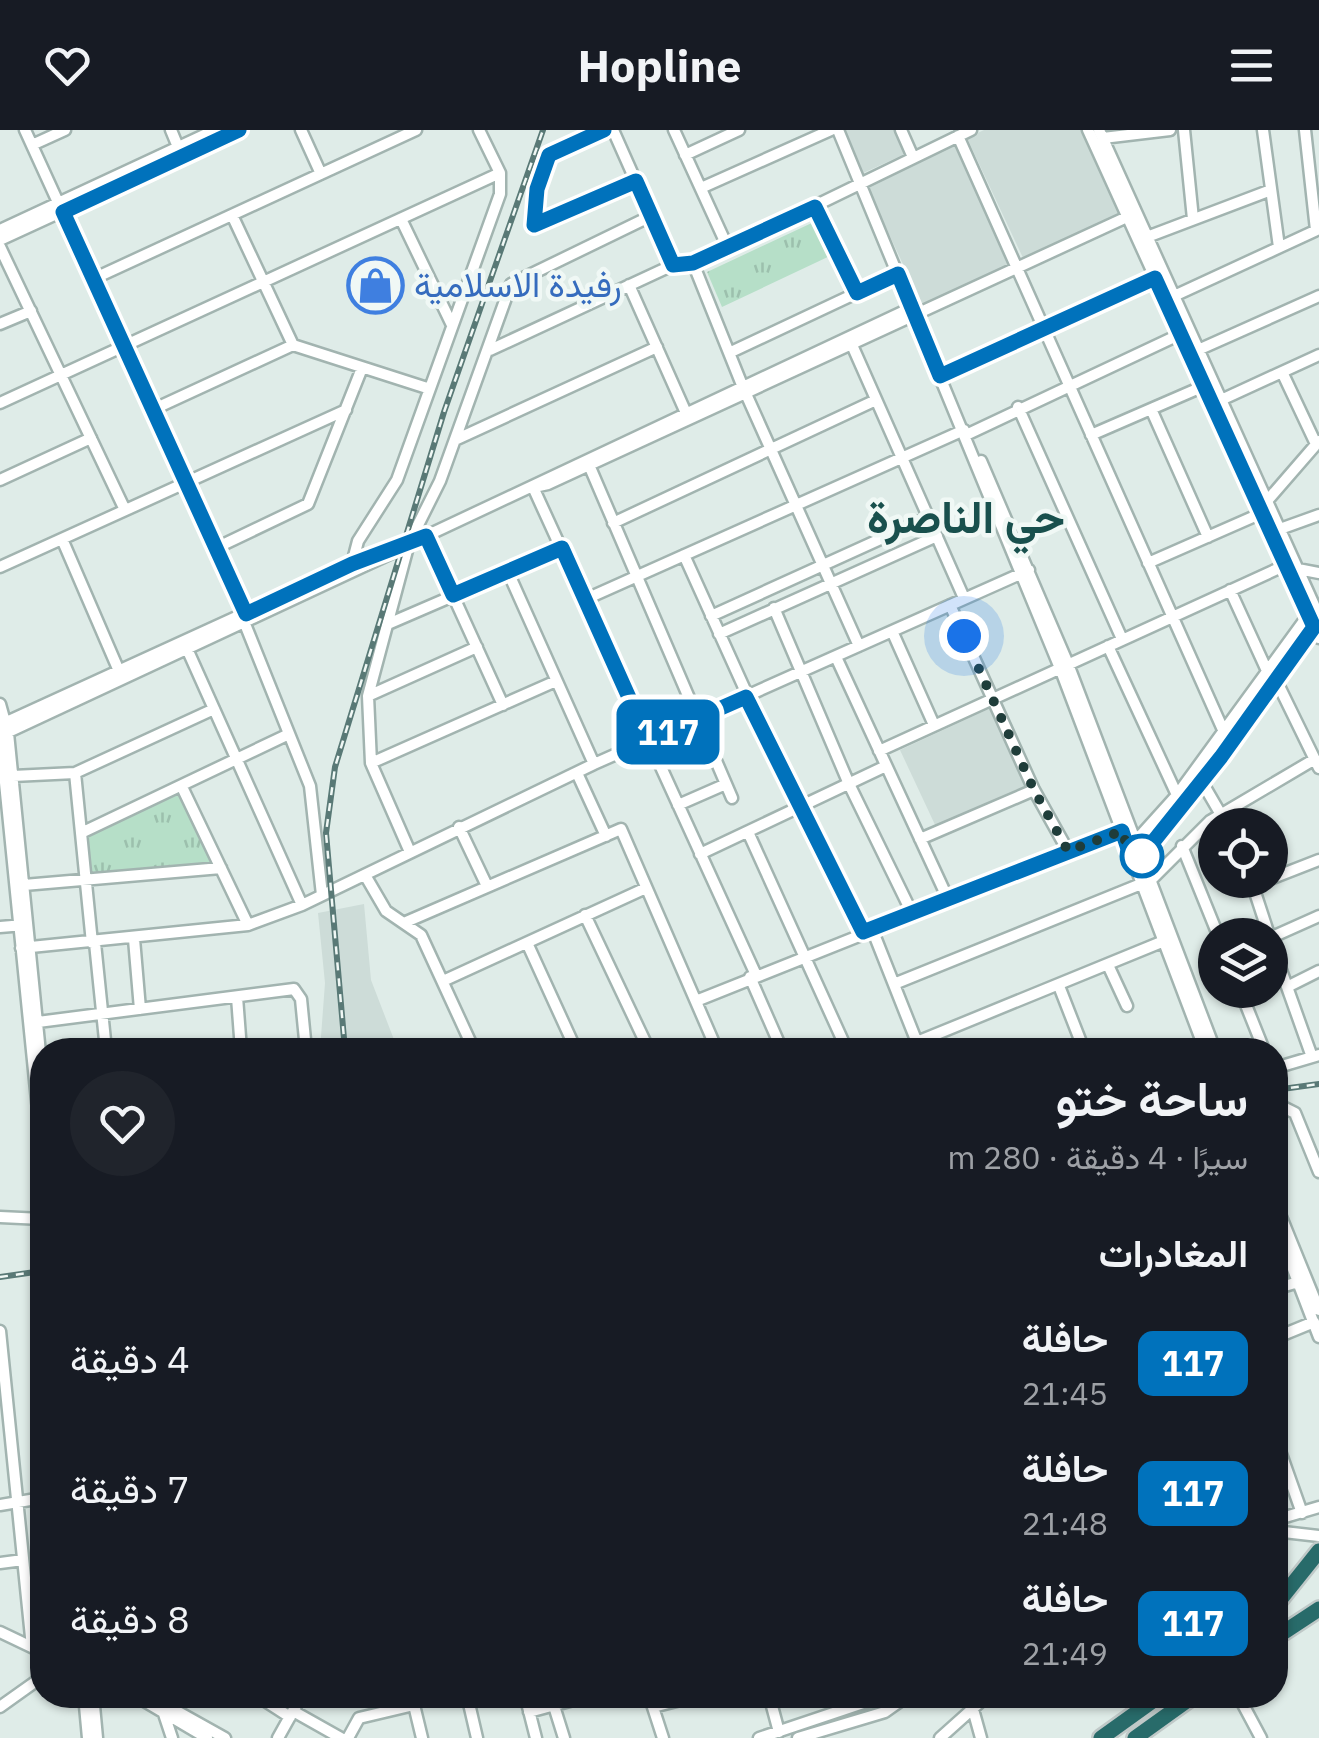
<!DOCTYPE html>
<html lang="ar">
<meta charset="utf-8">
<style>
:root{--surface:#171b24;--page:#20242c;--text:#f1f3f6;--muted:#9ea1a6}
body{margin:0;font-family:"IBM Plex Sans",Vazirmatn,sans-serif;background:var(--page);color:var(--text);direction:rtl;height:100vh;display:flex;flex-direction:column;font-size:38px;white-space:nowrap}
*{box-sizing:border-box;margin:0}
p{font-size:32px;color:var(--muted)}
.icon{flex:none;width:55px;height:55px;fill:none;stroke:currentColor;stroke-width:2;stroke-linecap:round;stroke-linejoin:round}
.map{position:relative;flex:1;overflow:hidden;direction:ltr}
.side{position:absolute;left:30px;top:908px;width:1258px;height:670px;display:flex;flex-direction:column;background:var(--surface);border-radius:40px;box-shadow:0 2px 8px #0004;direction:rtl}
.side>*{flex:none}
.badge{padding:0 20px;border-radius:15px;font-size:35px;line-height:65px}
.tools{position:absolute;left:1198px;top:678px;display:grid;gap:20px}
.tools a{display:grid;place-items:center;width:90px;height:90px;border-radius:50%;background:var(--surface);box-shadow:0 2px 8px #0004;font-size:50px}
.you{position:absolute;width:50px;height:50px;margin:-25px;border:8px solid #fff;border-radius:50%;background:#1a73e8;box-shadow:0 0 0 15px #1a73e833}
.map>.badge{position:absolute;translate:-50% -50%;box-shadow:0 0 0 5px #fff}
h2{padding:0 40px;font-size:38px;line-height:90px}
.round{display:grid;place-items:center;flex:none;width:105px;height:105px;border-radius:52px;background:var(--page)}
.summary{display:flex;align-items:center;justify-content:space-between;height:170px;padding:0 40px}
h1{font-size:48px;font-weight:700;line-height:75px}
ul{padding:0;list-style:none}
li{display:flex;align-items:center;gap:30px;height:130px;padding:0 40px}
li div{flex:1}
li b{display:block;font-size:38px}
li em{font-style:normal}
li .badge{min-width:110px;font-weight:700;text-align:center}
header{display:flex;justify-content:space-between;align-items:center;height:130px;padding:0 40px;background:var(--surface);font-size:45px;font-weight:700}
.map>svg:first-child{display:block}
.built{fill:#cddcd8}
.grass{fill:url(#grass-tufts)}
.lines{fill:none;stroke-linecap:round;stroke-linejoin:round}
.minor-casing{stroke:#a2b4b0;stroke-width:15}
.highway-casing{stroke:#c0c9c8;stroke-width:20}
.minor{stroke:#fff;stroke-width:10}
.highway{stroke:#286b6a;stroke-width:15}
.rail-casing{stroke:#597976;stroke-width:6}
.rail{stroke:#f0f8f5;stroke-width:2.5;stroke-dasharray:8;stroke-linecap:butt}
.line-casing{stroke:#fff;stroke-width:22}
.line{stroke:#0072bc;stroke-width:15}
.walk{stroke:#1f3d3a;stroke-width:10;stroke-dasharray:0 18}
.stop-dot{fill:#fff;stroke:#0072bc;stroke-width:5}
.labels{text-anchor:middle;stroke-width:9;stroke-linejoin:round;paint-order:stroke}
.shop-label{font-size:35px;fill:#366cbe;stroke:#f0f8f5;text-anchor:start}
.district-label{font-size:45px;font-weight:bold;fill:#19504d;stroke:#f0f8f5}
</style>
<header><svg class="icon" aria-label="menu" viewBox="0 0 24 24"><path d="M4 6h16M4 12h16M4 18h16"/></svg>Hopline<svg class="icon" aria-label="heart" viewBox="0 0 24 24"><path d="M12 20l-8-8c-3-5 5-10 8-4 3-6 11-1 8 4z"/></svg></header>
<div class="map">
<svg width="1319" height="1608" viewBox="0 0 1319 1608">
<defs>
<pattern id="grass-tufts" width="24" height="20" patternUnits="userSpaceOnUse" patternTransform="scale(2.5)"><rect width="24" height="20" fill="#b6dfc8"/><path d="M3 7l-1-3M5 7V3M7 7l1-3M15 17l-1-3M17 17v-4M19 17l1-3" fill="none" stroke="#9cc0ad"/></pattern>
</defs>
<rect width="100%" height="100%" fill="#dfece8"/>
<path class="built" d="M843 0H896L907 23 861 44Z
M984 0H1082L1121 84 1024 130 967 8Z
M955 14 1011 134 923 177 866 55Z
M991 578 1027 659 937 699 900 620Z
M364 774 371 850 398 920H320L325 853 318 783Z"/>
<path class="grass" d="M816 91 832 125 722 177 707 142Z
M180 663 213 732 90 745 86 706Z"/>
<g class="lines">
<defs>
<path id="minor" d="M25 0 246 484 245 494 310 656 322 765
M171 0 178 17
M301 0 321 44
M604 0 549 25 537 59 534 95 636 51
M613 0 673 135
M674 0 728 118
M838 0 1060 538 1205 920
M901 0 912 25
M1088 0 1319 508
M1099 0 1319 486
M1184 0 1193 89
M1263 0 1279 117
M1305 0 1316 100
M958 6 1224 602
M1103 8 1170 0
M32 15 65 0
M685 25 739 0
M701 58 831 0
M815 77 857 163
M232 85 293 215
M401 89 452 195
M0 100 215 0
M1147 107 1271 60
M0 110 239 0
M0 117 125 380
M693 133 742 255 859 516
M93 149 416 0
M629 155 686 283
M1174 166 1319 99
M0 194 31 181
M852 215 964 468
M490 220 673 135 693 133 728 118 971 0
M1198 220 1319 166
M731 222 897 144
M1282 242 1316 314
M941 246 1155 148
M1221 270 1319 225
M0 273 500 43
M1018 277 1122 509
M1151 279 1208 407
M152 280 293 215 427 258
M966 305 1187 201
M1091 305 1204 256
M455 310 657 217
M981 331 1068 534 1215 920
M589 335 732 668
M0 350 91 308
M533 357 756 845
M534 357 548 354 1127 87
M1267 371 1319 311
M613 393 876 270
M1280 399 1319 385
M426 406 503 575
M62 409 119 541
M216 418 308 374 362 238
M684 425 798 677 863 803
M1148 433 1262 383
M352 434 358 411 397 350 500 64V43L479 0
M0 437 346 280
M1298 439 1319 443
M508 442 594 634
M1230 460 1268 543
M586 469 964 300
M950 475 1034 660 1068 721
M774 478 849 654 912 783
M711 486 929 387
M388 494 562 419
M892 501 934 595
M719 504 937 406
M1108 516 1177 665
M188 521 302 775
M836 527 948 769
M1277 552 1319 638
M368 566 477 517
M0 574 8 603 42 943
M0 595 352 434 426 406 911 178
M0 603 42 1020
M0 606 405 417
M879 621 1286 435
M371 633 556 551
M75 643 92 813
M577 643 606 706
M13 646 75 643 214 579
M1202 652 1227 695
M182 657 248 795
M678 675 726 654
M459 697 487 756
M748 702 847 920
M81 703 289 604
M920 709 1034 660
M1131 716 1177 665 1309 484
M1182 716 1218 805
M410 722 371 633 368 566 409 413 440 351 511 154 651 86
M700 724 886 636
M1138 731 1317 493
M365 745 386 781 421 805 474 920
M1270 749 1319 730
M1251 750 1269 805
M1150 751 1210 691 1315 629
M24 755 221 738
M585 785 649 920
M406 792 621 699 717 920
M0 797 24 795
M872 799 920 920
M1270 808 1319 786
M134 809 140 879
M1270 809 1312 927
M95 813 106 920
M528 815 576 920
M21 818 248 795 302 775 594 634 1029 440
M1108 835 1127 876
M750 847 782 920
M443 851 646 758
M894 854 1141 754
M1059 856 1084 920
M1287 857 1319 841
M1240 860 1264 920
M237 867 241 920
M696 871 1122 701
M38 892 294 859 301 869 306 920
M917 912 1164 811
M1275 938 1319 925
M1275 973 1295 983 1319 1042
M1275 1072 1319 1180
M0 1087 42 1089
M1275 1092 1319 1207
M1275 1159 1298 1152
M0 1201 32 1517
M1275 1208 1314 1192
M1275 1307 1302 1383
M0 1375 42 1368
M1275 1390 1319 1377
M1275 1401 1319 1406
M0 1433 23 1430
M0 1502 42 1522
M84 1565 88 1608
M93 1565 97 1608
M134 1565 207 1608
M148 1565 225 1608
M256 1565 290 1587
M467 1565 477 1608
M525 1565 536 1608
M649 1565 663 1608
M769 1565 779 1602
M969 1565 981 1608
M1238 1565 1261 1608
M554 1576 564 1608
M0 1577 42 1547
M653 1577 700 1565
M293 1581 341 1608
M529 1582 592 1565
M164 1584 172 1608
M278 1608 302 1565
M348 1608 359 1588 414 1575 422 1608
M759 1608 887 1565
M798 1608 885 1582 909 1565
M940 1608 988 1565"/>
<path id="highway" d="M1275 1476 1319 1421
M1275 1508 1319 1479
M1101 1608 1161 1565
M1135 1608 1195 1565"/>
</defs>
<use href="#minor" class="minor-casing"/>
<use href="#highway" class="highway-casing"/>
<use href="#minor" class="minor"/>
<use href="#highway" class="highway"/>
<defs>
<path id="rail" d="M345 920 326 703 335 637 444 282 543 0
M1275 960 1319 954
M0 1147 42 1141"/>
</defs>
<use href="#rail" class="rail-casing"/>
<use href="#rail" class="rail"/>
</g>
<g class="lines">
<defs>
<path id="line" d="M239 0 63 82 246 484 352 434 426 406 453 465 562 418 648 610 746 567 863 802 1122 701 1128 719 1135 712 1141 727 1221 627 1314 497 1155 148 940 246 898 144 857 163 815 77 693 133 673 135 636 51 534 95 537 59 549 25 604 0"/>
</defs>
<use href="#line" class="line-casing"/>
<use href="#line" class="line"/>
<path class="walk" d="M964 506 1034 660 1068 721 1122 701 1128 719 1142 726"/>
</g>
<defs>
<symbol id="shop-ring" viewBox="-11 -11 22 22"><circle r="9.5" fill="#f0f8f5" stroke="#3f7fe0" stroke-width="1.5"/><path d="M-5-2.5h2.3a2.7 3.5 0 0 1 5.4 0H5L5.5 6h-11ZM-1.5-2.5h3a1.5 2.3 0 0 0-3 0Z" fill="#3f7fe0"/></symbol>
</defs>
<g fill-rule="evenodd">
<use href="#shop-ring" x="344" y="124" width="63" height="63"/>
</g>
<circle class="stop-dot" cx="1142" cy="726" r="20"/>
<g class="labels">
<g class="shop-label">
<text x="414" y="167">رفيدة الاسلامية</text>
</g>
<g class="district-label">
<text x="966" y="403">حي الناصرة</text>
</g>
</g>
</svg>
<div class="tools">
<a><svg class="icon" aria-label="locate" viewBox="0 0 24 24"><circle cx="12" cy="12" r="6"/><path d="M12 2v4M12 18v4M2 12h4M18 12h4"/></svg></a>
<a><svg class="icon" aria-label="layers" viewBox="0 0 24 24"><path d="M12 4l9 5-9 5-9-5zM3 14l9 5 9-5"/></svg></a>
</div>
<div class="you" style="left:964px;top:506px"></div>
<b class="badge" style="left:668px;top:602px;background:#0072bc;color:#fff">117</b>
<section class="side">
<div class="summary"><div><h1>ساحة ختو</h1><p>سيرًا · 4 دقيقة · 280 m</p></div><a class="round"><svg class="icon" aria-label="heart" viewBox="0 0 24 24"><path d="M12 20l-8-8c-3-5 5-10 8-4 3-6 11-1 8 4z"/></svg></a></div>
<h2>المغادرات</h2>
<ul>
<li><span class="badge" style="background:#0072bc;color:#fff">117</span><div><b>حافلة</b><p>21:45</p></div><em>4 دقيقة</em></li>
<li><span class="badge" style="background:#0072bc;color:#fff">117</span><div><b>حافلة</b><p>21:48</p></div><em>7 دقيقة</em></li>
<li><span class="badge" style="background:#0072bc;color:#fff">117</span><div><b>حافلة</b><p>21:49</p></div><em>8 دقيقة</em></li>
</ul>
</section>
</div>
